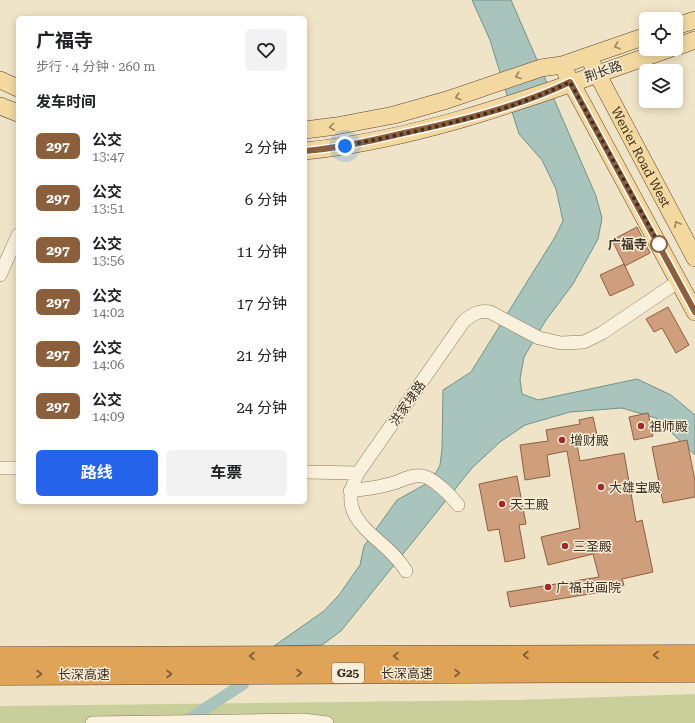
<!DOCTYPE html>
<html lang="zh">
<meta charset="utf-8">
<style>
:root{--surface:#fff;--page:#f2f2f2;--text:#202124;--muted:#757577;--accent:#2563eb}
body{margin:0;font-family:"Roboto Serif","Noto Sans SC",serif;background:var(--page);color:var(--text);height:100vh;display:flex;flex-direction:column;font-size:15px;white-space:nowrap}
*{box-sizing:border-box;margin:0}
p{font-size:13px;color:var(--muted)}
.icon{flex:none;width:22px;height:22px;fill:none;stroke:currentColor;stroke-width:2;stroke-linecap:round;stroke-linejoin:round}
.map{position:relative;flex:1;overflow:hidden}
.details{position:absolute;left:16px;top:16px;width:291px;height:488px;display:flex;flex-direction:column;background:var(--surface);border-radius:6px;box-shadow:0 2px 10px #0003}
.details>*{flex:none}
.badge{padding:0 8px;border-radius:6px;font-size:14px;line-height:26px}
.controls{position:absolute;left:639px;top:12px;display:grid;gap:8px}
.controls a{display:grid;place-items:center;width:44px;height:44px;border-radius:6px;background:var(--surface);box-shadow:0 2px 10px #0003;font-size:20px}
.you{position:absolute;width:20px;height:20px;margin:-10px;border:3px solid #fff;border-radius:50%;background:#1a73e8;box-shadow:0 0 0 6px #1a73e833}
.map>.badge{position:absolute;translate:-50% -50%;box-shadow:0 0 0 2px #fff}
h2{padding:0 20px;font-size:15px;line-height:36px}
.round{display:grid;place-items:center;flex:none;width:42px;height:42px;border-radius:6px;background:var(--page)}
.overview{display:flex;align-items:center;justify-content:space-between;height:68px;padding:0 20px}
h1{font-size:19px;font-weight:700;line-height:30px}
.button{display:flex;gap:8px;margin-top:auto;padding:8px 20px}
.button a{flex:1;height:46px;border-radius:6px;background:var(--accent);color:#fff;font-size:16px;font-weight:700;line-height:46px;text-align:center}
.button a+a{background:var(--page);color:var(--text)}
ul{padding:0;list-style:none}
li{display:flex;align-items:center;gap:12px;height:52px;padding:0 20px}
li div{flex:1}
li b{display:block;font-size:15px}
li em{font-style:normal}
li .badge{min-width:44px;font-weight:700;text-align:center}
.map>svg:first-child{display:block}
.green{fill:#c9cf9b}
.water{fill:#a9c4bc;stroke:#6f938a}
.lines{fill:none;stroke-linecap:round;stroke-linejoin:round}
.canal{stroke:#a9c4bc;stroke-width:12}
.building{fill:#cf9f7d;stroke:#8d5f41}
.minor-casing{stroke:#8d765c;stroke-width:14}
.major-casing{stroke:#5b4430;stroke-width:18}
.highway-casing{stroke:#5b4430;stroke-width:21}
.minor{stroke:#faf1dc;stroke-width:13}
.major{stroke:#f3d9a0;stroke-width:17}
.highway{stroke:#e0a458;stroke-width:20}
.oneway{stroke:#988460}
.oneway2{stroke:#7e5d36}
.line-casing{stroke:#fff;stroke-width:9}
.line{stroke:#8b5e3c;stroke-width:6}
.walk{stroke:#3d2e20;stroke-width:4;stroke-dasharray:0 7.2}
.stop-dot{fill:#fff;stroke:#8b5e3c;stroke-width:2}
.poi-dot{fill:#9e2a2b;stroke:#f7eed8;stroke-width:1.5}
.labels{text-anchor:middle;stroke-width:3;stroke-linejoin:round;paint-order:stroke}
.shield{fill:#f7eed8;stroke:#756857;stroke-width:1}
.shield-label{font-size:12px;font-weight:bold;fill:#3d2e20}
.street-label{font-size:13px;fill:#3d2e20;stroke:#f7eed8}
.stop-label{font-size:13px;font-weight:bold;fill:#3d2e20;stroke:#f7eed8;text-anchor:end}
.poi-label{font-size:13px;fill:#3d2e20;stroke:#f7eed8;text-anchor:start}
</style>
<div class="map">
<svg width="695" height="723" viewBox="0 0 695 723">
<rect width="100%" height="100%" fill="#f0e4c8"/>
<path class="green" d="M695 694V723H0V706L516 700Z"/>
<path class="water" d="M472 0H511L596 196 602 218 598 239 573 284 546 320 524 357 520 379 522 394 538 400 637 379 671 395 695 415V455L656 418 622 408 570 412 525 425 500 442 472 468 341 631 322 645 274 646 324 611 339 595 360 565 364 546 397 500 426 484 437 471 440 465 442 449 443 390 471 372 555 237 563 221 556 189 542 160 519 134 490 40Z"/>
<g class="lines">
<path class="canal" d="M183 723 243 684"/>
</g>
<path class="building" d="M637 227 650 253 625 266 612 240Z
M624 264 634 285 610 296 600 275Z
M668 307 689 345 676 353 662 328 654 332 646 319Z
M648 413 653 436 634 440 629 417Z
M593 417 597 435 576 439 580 461 624 453 636 522 642 520 653 572 622 579 624 585 602 592 510 607 507 592 599 577 593 554 548 565 541 537 580 528 567 451 547 455 550 476 525 480 520 445 548 441 546 430 580 424 579 420Z
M687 440 695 481V497L663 503 652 447Z
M517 476 526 524 519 525 525 558 505 562 499 529 488 531 479 484Z"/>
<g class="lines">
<defs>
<path id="minor" d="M0 275 18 235
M0 468H18
M305 472 358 473
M350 491C363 489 377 488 390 484 400 482 411 474 422 476 433 477 452 497 458 505
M406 571C386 536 331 523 358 473L464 321C473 314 479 310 490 312L539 338 561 343 584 342 602 333 679 281
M92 723 303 720 327 723"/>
<g id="major">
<path d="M676 26 695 20"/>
<path d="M676 47 695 40"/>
<path id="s1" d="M592 64 695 258"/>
<path d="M566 73 695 312"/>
<path d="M0 80 18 88"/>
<path d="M0 106 18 113"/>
<path d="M305 130 336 126 394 115 447 100 541 68 562 65 646 36"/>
<path d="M305 151C432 138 550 90 669 49"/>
</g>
<path id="highway" d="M0 657 695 655
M0 675 695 672"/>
</defs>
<use href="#minor" class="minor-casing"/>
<use href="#major" class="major-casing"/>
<use href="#highway" class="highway-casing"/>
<use href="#minor" class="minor"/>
<use href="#major" class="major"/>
<use href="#highway" class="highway"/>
</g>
<defs><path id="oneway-chevron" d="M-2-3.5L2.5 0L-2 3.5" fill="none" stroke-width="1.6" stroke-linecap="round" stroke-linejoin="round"/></defs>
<g class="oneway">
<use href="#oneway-chevron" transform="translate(617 46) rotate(161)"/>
<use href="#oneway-chevron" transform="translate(518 76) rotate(160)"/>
<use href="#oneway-chevron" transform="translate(458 97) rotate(162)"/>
<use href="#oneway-chevron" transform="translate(332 127) rotate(172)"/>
<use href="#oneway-chevron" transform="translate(677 224) rotate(-118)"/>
</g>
<g class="oneway2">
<use href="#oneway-chevron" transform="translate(526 655) rotate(180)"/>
<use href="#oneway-chevron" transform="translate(656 655) rotate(180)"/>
<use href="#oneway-chevron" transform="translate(252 656) rotate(180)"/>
<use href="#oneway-chevron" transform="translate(396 656) rotate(180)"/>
<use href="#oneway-chevron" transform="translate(299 673)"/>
<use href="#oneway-chevron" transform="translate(457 673)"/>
<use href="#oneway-chevron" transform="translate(39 674)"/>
<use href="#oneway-chevron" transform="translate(169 674)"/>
</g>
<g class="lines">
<defs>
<path id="line" d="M305 151C339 148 371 141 404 133 460 121 518 107 570 82L695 312"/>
</defs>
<use href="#line" class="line-casing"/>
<use href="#line" class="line"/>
<path class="walk" d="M345 146C421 130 500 116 570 82L659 244"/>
</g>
<circle class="stop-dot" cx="659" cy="244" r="8"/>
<g class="poi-dot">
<circle cx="641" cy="426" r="4"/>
<circle cx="562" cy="440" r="4"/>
<circle cx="601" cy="487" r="4"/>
<circle cx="502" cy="504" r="4"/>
<circle cx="565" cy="546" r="4"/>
<circle cx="548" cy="587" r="4"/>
</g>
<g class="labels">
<rect class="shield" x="332" y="663" width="32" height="20" rx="3"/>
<g class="shield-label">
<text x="348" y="677">G25</text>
</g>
<g class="street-label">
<text transform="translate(603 71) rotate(-19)" y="5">荆长路</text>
<text dy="5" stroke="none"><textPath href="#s1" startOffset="105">Wen'er Road West</textPath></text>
<text transform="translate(407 403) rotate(-55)" y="5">洪家埭路</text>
<text x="407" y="678">长深高速</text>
<text x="84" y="679">长深高速</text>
</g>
<g class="stop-label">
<text x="647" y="249">广福寺</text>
</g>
<g class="poi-label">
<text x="649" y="431">祖师殿</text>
<text x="570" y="445">增财殿</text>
<text x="609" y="492">大雄宝殿</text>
<text x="510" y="509">天王殿</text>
<text x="573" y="551">三圣殿</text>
<text x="556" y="592">广福书画院</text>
</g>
</g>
</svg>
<div class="controls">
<a><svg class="icon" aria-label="locate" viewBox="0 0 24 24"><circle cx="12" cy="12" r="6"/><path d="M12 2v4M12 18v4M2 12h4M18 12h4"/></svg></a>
<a><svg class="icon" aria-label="layers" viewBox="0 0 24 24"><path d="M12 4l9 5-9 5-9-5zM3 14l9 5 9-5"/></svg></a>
</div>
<div class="you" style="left:345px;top:146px"></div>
<section class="details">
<div class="overview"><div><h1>广福寺</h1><p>步行 · 4 分钟 · 260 m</p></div><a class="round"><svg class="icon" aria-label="heart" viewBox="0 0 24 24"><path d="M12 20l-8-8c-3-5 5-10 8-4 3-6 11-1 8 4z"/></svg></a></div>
<h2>发车时间</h2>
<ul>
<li><span class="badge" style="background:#8b5e3c;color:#fff">297</span><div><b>公交</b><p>13:47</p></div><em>2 分钟</em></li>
<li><span class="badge" style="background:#8b5e3c;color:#fff">297</span><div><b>公交</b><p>13:51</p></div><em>6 分钟</em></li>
<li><span class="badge" style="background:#8b5e3c;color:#fff">297</span><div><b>公交</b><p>13:56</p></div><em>11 分钟</em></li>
<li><span class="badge" style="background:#8b5e3c;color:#fff">297</span><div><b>公交</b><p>14:02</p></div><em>17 分钟</em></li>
<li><span class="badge" style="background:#8b5e3c;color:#fff">297</span><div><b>公交</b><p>14:06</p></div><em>21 分钟</em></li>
<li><span class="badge" style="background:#8b5e3c;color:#fff">297</span><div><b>公交</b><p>14:09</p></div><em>24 分钟</em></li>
</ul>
<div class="button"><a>路线</a><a>车票</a></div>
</section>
</div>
